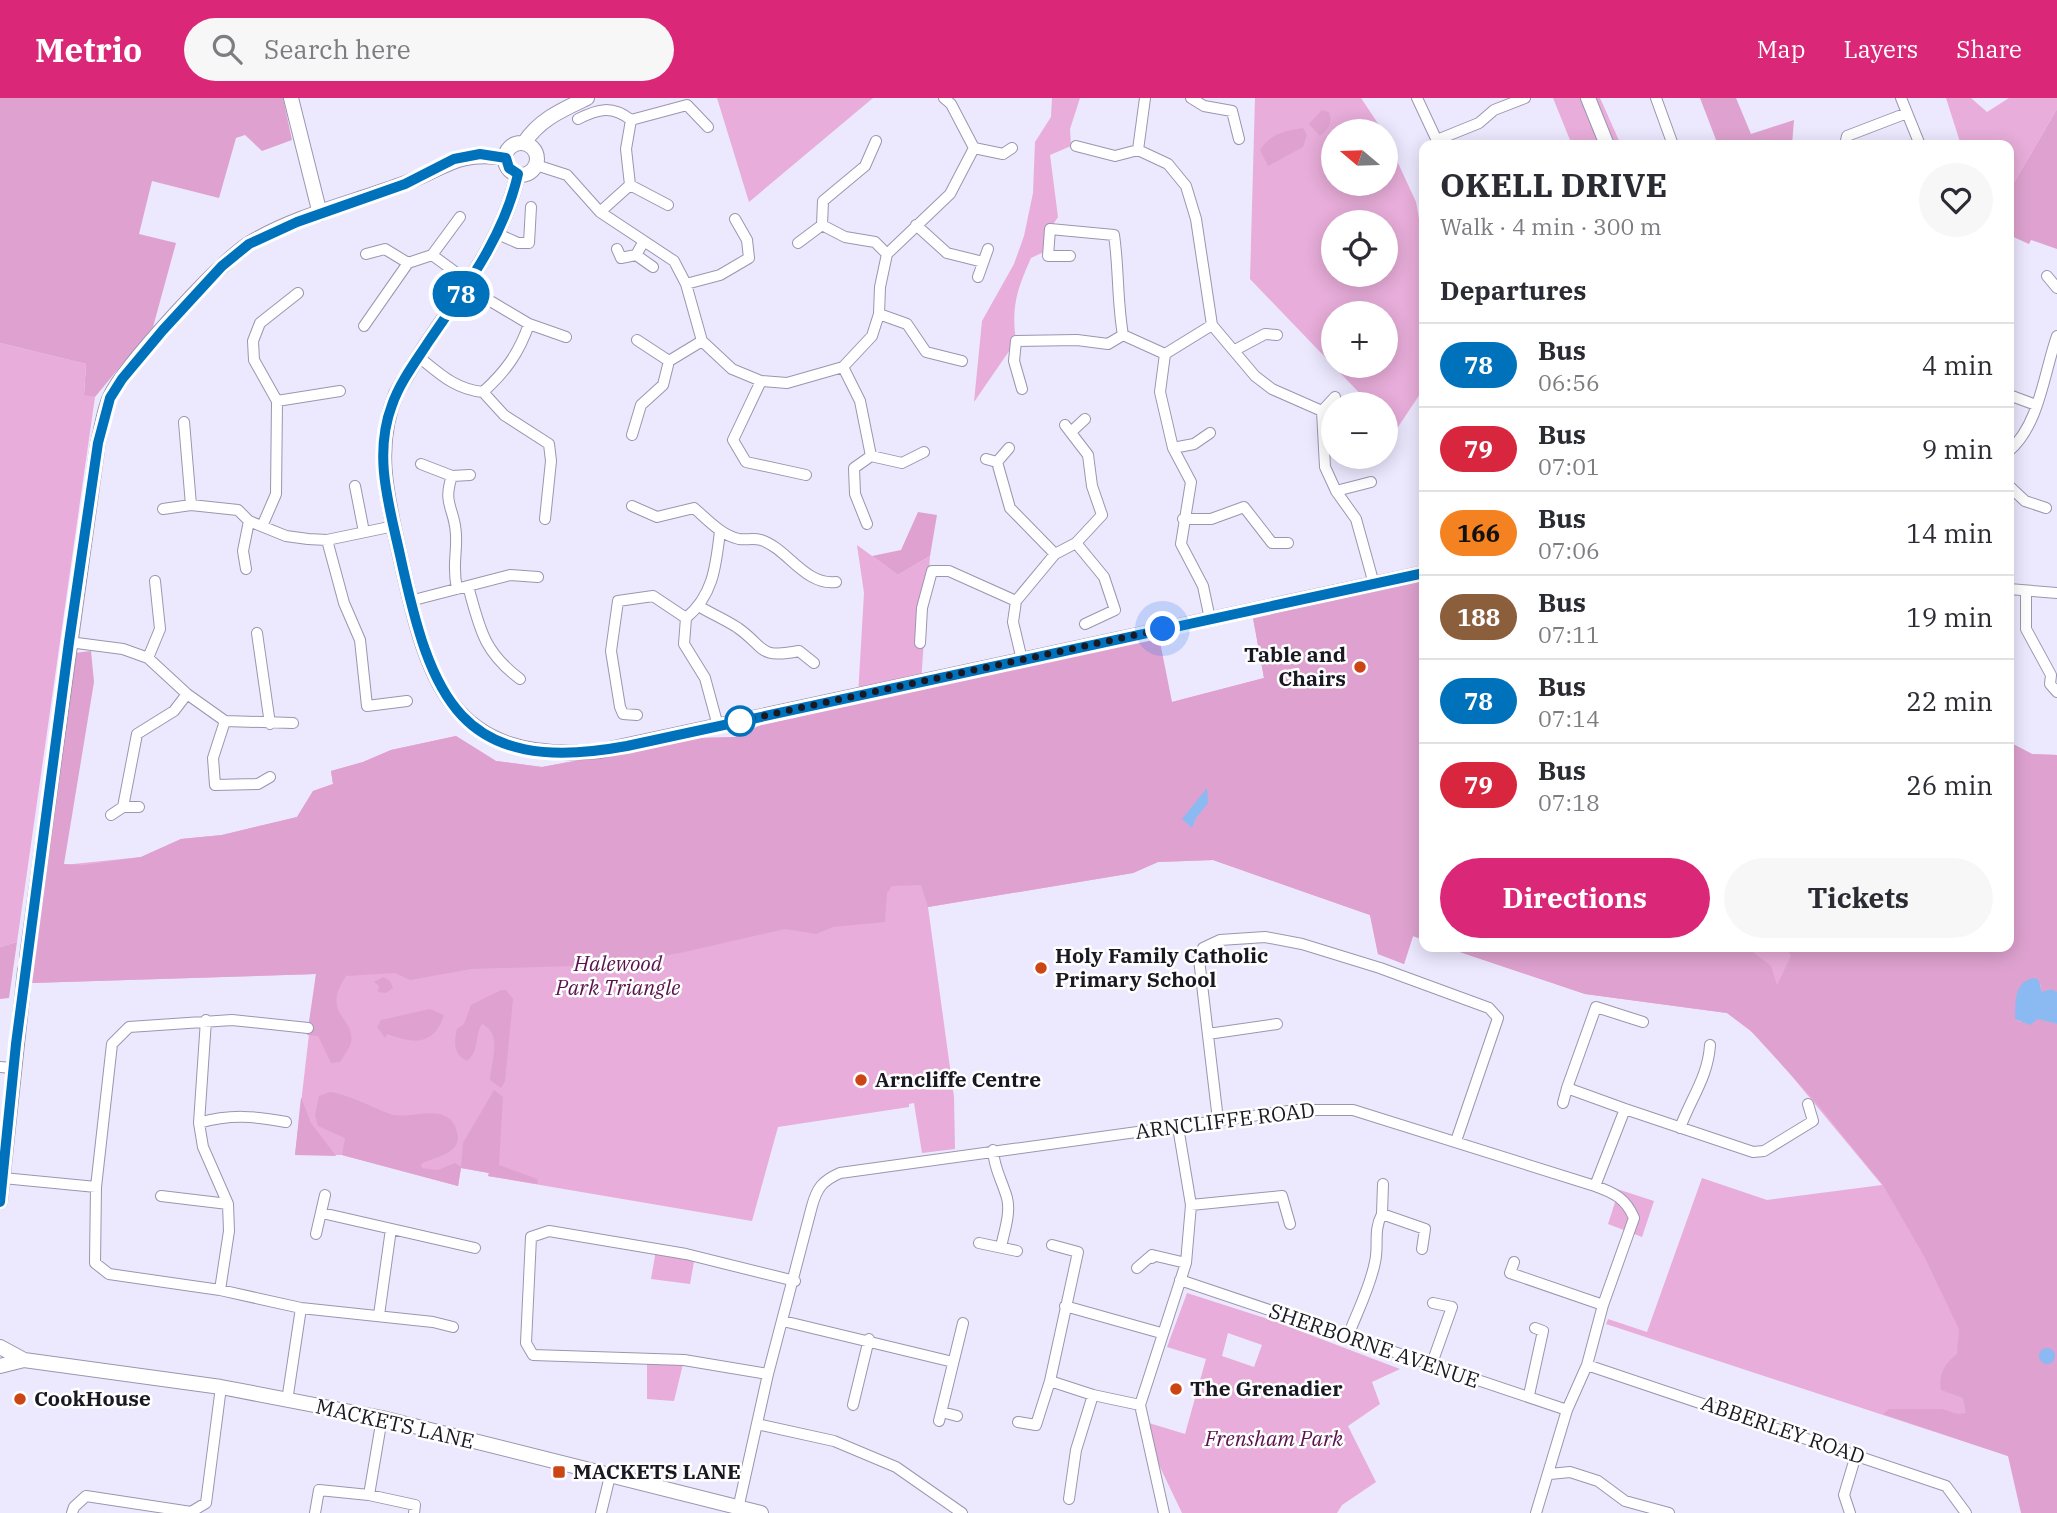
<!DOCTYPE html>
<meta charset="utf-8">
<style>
:root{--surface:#fff;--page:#f7f7f7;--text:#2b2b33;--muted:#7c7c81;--line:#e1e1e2;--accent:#db2777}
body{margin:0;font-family:"IBM Plex Serif",serif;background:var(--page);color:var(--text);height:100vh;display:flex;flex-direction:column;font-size:26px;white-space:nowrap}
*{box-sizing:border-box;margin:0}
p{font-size:23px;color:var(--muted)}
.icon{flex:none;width:38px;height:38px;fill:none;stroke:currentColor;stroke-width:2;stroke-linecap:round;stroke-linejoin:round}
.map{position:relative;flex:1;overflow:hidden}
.sheet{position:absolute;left:1419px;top:42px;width:595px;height:812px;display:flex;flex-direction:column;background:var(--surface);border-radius:14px;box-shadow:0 4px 18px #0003}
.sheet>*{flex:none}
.badge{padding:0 14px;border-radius:23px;font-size:24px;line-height:46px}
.needle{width:46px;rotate:289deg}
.buttons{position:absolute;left:1321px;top:21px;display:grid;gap:14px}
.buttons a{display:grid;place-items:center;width:77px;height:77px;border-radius:50%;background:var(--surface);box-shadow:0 4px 18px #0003;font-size:35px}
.you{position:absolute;width:35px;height:35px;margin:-18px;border:5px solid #fff;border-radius:50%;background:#1a73e8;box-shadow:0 0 0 10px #1a73e833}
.map>.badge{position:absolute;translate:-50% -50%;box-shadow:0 0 0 4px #fff}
h2{padding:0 21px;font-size:26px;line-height:63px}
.round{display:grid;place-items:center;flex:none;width:74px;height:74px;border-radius:37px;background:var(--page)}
.head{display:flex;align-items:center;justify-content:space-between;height:119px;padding:0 21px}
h1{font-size:33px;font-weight:700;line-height:52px}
.button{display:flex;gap:14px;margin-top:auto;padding:14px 21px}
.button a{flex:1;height:80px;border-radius:42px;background:var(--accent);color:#fff;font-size:28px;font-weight:700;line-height:80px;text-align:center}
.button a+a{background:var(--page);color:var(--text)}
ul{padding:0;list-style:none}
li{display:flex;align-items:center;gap:21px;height:84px;padding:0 21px;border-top:2px solid var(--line)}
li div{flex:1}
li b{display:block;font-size:26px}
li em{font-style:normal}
li .badge{min-width:77px;font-weight:700;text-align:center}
header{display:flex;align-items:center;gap:42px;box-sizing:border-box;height:98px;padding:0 35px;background:var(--accent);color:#fff}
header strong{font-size:33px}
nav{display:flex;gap:38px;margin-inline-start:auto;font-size:24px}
.search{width:490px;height:63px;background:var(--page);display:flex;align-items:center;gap:18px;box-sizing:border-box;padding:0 24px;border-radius:38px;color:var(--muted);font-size:26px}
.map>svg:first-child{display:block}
.green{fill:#e8adda;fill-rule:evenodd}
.forest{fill:#dfa2d0}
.water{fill:#8abaf1}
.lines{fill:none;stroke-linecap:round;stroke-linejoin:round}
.minor-casing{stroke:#9b96af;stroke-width:12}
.tertiary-casing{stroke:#9b96af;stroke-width:16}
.minor{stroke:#fff;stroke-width:10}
.tertiary{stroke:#fff;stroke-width:14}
.line-casing{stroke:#fff;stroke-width:16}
.line{stroke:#0072bc;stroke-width:10}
.walk{stroke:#1a1822;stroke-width:7;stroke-dasharray:0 12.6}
.poi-dot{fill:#cc4515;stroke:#fff;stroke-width:2.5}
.stop-dot{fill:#fff;stroke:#0072bc;stroke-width:3.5}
.labels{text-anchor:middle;stroke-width:5;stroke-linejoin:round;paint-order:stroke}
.poi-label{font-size:21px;font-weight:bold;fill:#1a1822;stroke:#fff;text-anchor:start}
.park-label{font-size:21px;font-style:italic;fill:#59124e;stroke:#fff}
.street-label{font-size:21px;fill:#1a1822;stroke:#fff}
</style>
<header>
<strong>Metrio</strong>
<div class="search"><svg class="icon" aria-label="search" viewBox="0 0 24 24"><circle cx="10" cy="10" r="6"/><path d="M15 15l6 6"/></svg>Search here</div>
<nav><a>Map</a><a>Layers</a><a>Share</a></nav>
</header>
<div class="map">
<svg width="2057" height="1415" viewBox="0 0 2057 1415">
<rect width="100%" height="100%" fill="#ece8fe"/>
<path class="green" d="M717 0H873L749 104Z
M1052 0H1080L1070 31 1071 48 1050 57 1058 119 1050 131 1048 152 1031 160C1017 192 1011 208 1016 243L974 304 982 223 1014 166 1024 138 1033 95 1035 44 1051 19Z
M1255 0H1361L1383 33H1334V86H1386V39L1416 104 1424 149V290L1390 341 1386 334V306H1370L1250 181ZM1334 124H1386V177H1334ZM1334 215H1386V268H1334Z
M1553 0H1600L1621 47H1572Z
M1946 0H1971L1987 14 2009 0H2057V11L2009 93V47H1961Z
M0 245 86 266 84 296 95 299 17 844 0 849Z
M857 447 898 477 930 458 921 584 858 598 864 495Z
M1253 520 1424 842 1413 838 1404 866 1378 856 1370 817 1213 762 1158 764 1133 775 928 809 954 999 955 1051 922 1055 914 1005 909 1006V1009L778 1029 752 1123 488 1078 489 1075 461 1070 458 1088 342 1057H295L316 876 31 885 64 767 141 759 181 741 222 737 297 719 313 693 333 686 331 673 363 664 391 652 456 638 496 663 542 669 698 640 735 639 770 623 862 604H1172L1264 580Z
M2009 644 2032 656 2057 657V1335L2008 1358 1606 1226 1608 1221 1647 1234 1702 1080 1767 1102 1882 1087 1761 941 1727 915 1585 896 1445 849H2009Z
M1617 1091 1654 1103 1642 1139 1608 1126 1617 1098 1607 1093Z
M656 1152 695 1158 690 1186 651 1181Z
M1187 1195 1271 1222 1400 1271 1372 1284 1380 1306 1348 1328 1376 1384 1342 1407 1337 1415H1182L1159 1367 1149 1325 1185 1336 1206 1261 1167 1249ZM1228 1235 1262 1247 1254 1269 1222 1258Z
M647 1262H684L674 1303 647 1301Z"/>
<path class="forest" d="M0 0H283L292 42 262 53 245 37 236 40 219 100 152 83 139 136 176 145 153 229 95 299 84 297 86 266 0 245Z
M1700 0H1736L1751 36 1794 22 1792 47H1718Z
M2057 11V151L2031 142 2029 146 2009 137V93Z
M1322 12 1329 14C1333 26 1328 31 1320 38L1309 26Z
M1303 30 1307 37 1303 49 1268 68 1260 52C1271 35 1285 33 1303 30Z
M918 414 937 417 930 458 898 477 872 458 901 452Z
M1424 478V842L1413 838 1404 866 1378 856 1370 817 1213 762 1158 764 1133 775 928 809 921 787 892 788 887 795 885 824 833 829 816 836 785 831 680 855 605 867 471 871 410 882 395 875 346 878C320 917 356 919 351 945 349 951 343 959 340 964L331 965 318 938 307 937 316 876 31 885 74 555 91 553 94 584 64 766 83 767 141 759 181 741 222 737 297 719 313 693 333 686 331 673 363 664 391 652 456 638 496 663 542 669 698 640 735 639 770 623 1159 539 1172 604 1264 580 1253 520Z
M2009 644 2032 656 2057 657V894L2051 891 2042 894 2041 886 2016 907 2015 921 2019 924 2038 921 2057 926V1415H2021L2008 1358 1883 1316 1889 1311H1942L1958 1316 1966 1315 1963 1300 1941 1292C1938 1277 1945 1265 1957 1256L1959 1231 1924 1158 1883 1087 1814 1002 1750 932 1727 915 1585 896 1445 849H1746L1771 868 1777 887 1791 858 1785 849H2009Z
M17 844 9 900 0 901V849Z
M383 879 390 883 393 890 386 895 378 894 379 888 374 884Z
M501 892H506L513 901 505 983 501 990 490 982C491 963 503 936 482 926 474 938 480 953 467 963 453 956 454 944 457 931L464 926 471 907Z
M430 911 444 917C434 948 414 946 387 936L385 940 377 929 381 922Z
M494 992 503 999 499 1067 537 1081 538 1086 488 1078 489 1075 461 1070 458 1088 342 1057 345 1040 318 1028 315 1017 319 998 330 994C347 996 374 1010 390 1016 410 1023 449 1001 457 1034 463 1056 434 1059 421 1066L422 1070 438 1072 455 1065 461 1069 463 1045Z
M301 999 311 1025 336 1058 295 1057Z"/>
<path class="water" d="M1207 690 1208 705 1196 720 1192 730 1182 721Z
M2033 880 2038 881 2042 894 2051 891 2057 894V926L2038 921 2030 927 2015 921C2016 904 2013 885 2033 880Z
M2039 1258a8 8 0 1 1 16 0a8 8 0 1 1-16 0Z"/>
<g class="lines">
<defs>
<path id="minor" d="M944 0 951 6 974 50
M1191 0 1204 8 1232 13 1239 41
M1417 0 1439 47
M1656 0 1673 47
M1901 0 1920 47
M578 21C598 11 612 7 631 22L626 51 630 87 600 114
M631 22 687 7 708 29
M1437 42 1479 25 1494 12 1525 0
M1845 47 1847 38 1907 15
M1076 48 1115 58 1138 52 1168 66 1186 88 1196 121 1212 227 1255 278 1272 291 1322 313 1325 369 1336 393 1356 421 1374 486
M974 50 1003 56 1012 50
M1138 52 1145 0
M536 67 567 77 600 114 674 163 686 186 702 243 732 271 761 283 787 285 843 269 872 238 879 216 880 189 887 156 950 96 974 50
M630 87 668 107
M822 127 823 103 865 68 876 43
M916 127 947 155 983 164
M498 136 518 145H529L531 109
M798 145 822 127 845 139 875 144 887 156
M617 151 621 160 636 157 644 143
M366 156 385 151 408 165
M432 157 460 119
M636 157 653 169
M1070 158H1048L1050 131 1114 137C1119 171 1117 203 1123 237L1165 256
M2047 178 2057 190
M978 179 988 151
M686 186 720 177 749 160 747 142 735 121
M492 204 529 226 566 239
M879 216 907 226 926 254 962 263
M364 228 408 165 432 157 469 184
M637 242 669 263
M1235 252 1265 236 1277 237
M419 259C440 276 455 291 483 294L504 317 549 346 551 363 545 421
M843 269 860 303 871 358 902 365 924 354
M761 283 733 342 746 364 806 377
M1022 291 1014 263 1016 243 1077 242 1108 246 1123 237
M483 294C506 273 519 255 529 226
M2009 297 2036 307
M277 303 340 293
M1322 313 1335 299
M184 324 191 407
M1071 334 1085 321
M632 337 641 307 663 287 669 263 702 243
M1173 350 1194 346 1210 335
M2009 353C2040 326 2044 274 2057 238
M986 361 997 364 1010 410 1055 456
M997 364 1009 350
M421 366 452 378C442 407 455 410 456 437 457 458 452 468 457 491
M452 378 470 377
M355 388 364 434
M2009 388 2025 403 2046 410
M1336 393 1371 384
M632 408 657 419 694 410C708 422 721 437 739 441 746 442 754 440 761 442 787 450 805 488 836 484
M163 411 191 407 238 412 249 423 286 438 308 441 327 442 394 428
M1183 421H1211L1244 409 1272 445H1288
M263 426 276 396 277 303 254 262 253 243 260 225 298 195
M867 426 855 396 854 370 871 358
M327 442 344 505 360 542 367 608 407 603
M1076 445 1104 479 1115 512 1085 526
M246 471 243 453 249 423
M468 488C480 531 483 553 520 581
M2009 491 2057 495
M2026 494V531L2051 577 2050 586 2057 594
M410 503 510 477 538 479
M700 509C712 516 726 522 738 530 766 550 758 561 799 553L814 565
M1210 521 1203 488 1181 446 1191 384 1173 350 1160 294 1165 256 1212 227
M257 535 270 626
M69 544 123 551 148 560 187 596 225 623 293 625
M920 545 922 510 932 473H949L1016 503
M148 560 160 531 155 483
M1022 562 1013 524 1016 503 1055 456 1076 445 1102 417 1092 388 1088 357 1065 327
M637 617 623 616 620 609 611 553 618 503 653 498 686 520
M225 623 213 660 215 687 258 686 270 679
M718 628 705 580 684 546 686 520C714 497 716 466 720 433
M123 709 137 636 174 613 187 596
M111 717 123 709H139
M206 922 199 1025 203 1049 228 1106 229 1133 220 1192
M308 930 232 922 129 929 112 946 96 1089 95 1165 109 1176 220 1192 301 1210 433 1224 453 1229
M1208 936 1277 926
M0 969 13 970
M1563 1005 1567 990
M1625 1011 1753 1054 1764 1053 1813 1023 1808 1006
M1218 1022 1199 861 1203 850 1220 842 1265 839 1302 846 1380 870 1489 910 1498 920 1456 1043
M199 1025C230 1016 255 1018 286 1024
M1680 1030C1691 1000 1708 979 1710 947
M993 1052C994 1071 1002 1082 1007 1100 1011 1115 1004 1134 1001 1149
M3 1080 96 1089
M1595 1088 1625 1011 1567 990 1596 909 1643 924
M161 1098 228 1106
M1191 1107 1282 1098 1290 1126
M322 1115 475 1150
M1382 1116 1383 1086
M316 1136 325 1097
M979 1145 1017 1153
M1152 1160V1157L1186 1165
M1514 1164 1510 1175 1603 1207
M1137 1170 1152 1157
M1180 1182 1567 1312
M1065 1208 1161 1235
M379 1217 391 1131
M783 1223 953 1264
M1348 1238C1357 1214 1370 1190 1375 1164 1379 1147 1373 1133 1382 1116L1425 1131 1422 1151
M1587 1267 1946 1388 1966 1415
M1431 1268 1452 1209 1433 1205
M768 1276 684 1262 533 1257 526 1245 531 1139 549 1133 686 1156 795 1183
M1050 1283 1093 1297 1140 1307
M1529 1297 1543 1233 1535 1230
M287 1303 301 1210
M853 1307 869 1241
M942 1314 957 1318
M939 1323 963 1225
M1018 1324 1036 1327 1050 1283 1078 1154 1052 1147
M757 1326 834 1343 896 1369 962 1415
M1550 1376 1570 1374 1598 1383 1625 1403 1669 1415
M369 1397 382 1320
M1069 1401 1076 1352 1093 1297
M738 1411 768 1276 812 1108C817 1090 822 1083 840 1075L1296 1012H1353L1595 1088C1615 1095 1626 1101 1634 1120L1603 1207 1587 1267 1567 1312 1536 1415
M72 1415 74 1409 86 1398 191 1414 206 1405 221 1289
M315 1415 319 1392 369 1397 415 1407 414 1415
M601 1415 610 1378
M1164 1415 1140 1307 1186 1165 1191 1107 1178 1029
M1850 1415 1844 1397 1856 1357"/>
<path id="tertiary" d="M291 0 320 116
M1588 0 1607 47
M524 45C540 21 562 12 587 0
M505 61a16 16 0 1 1 32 0a16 16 0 1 1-32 0Z
M518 76C499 161 436 221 396 296 374 349 387 399 399 453 427 580 446 667 600 653L1424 475
M27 859 98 345C102 330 104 312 110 299 125 267 221 163 250 145 295 118 351 105 400 87 444 72 454 52 506 60
M0 1104 25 872
M0 1249 24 1262
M0 1268 24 1262 221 1289 382 1320 761 1415"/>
</defs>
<use href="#minor" class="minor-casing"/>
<use href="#tertiary" class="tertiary-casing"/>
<use href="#minor" class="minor"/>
<use href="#tertiary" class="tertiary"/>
</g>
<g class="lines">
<defs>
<path id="line" d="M0 1104 16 946 69 544 98 345 110 300 122 281 163 232 222 168 249 146 297 124 405 86 454 61 480 56 506 60 509 70 518 76C504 139 465 190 429 243 416 263 400 284 392 307 373 357 389 407 400 457 431 600 459 679 627 648L1424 475"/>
</defs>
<use href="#line" class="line-casing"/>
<use href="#line" class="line"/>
<path class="walk" d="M740 623 1163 531"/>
</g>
<g class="poi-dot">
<circle cx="1360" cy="569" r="7"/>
<circle cx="1041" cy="870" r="7"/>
<circle cx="861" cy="982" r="7"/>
<circle cx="1176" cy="1291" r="7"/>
<circle cx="20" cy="1301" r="7"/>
<rect x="552" y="1367" width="14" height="14" rx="3.5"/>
</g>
<circle class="stop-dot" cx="740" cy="623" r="14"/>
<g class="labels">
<g class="poi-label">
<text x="1346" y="564" text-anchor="end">Table and<tspan x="1346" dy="24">Chairs</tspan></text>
<text x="1055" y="865">Holy Family Catholic<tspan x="1055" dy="24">Primary School</tspan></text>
<text x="875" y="989">Arncliffe Centre</text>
<text x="1190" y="1298">The Grenadier</text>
<text x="34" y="1308">CookHouse</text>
<text x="573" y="1381">MACKETS LANE</text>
</g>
<g class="park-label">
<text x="618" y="873">Halewood<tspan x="618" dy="24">Park Triangle</tspan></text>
<text x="1274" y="1348">Frensham Park</text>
</g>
<g class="street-label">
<text transform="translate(1225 1023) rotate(-7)" y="7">ARNCLIFFE ROAD</text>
<text transform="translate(1374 1248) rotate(19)" y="7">SHERBORNE AVENUE</text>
<text transform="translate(395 1326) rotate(13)" y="7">MACKETS LANE</text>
<text transform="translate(1783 1332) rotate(19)" y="7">ABBERLEY ROAD</text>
</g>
</g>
</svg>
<div class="buttons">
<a><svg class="needle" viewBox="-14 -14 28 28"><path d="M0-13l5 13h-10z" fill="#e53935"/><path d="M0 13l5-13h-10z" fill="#7c7c81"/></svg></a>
<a><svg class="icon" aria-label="locate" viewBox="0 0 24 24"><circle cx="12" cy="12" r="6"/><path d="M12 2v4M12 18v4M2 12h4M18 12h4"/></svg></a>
<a>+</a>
<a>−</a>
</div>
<div class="you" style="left:1163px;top:531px"></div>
<b class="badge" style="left:461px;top:196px;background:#0072bc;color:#fff">78</b>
<section class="sheet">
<div class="head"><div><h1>OKELL DRIVE</h1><p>Walk · 4 min · 300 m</p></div><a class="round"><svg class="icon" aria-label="heart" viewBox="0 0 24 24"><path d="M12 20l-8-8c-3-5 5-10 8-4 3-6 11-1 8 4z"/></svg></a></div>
<h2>Departures</h2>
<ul>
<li><span class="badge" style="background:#0072bc;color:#fff">78</span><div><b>Bus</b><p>06:56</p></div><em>4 min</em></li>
<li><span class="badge" style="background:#d7263d;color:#fff">79</span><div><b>Bus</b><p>07:01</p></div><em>9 min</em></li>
<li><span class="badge" style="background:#f58220;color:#111">166</span><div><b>Bus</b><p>07:06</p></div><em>14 min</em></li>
<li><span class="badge" style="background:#8b5e3c;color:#fff">188</span><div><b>Bus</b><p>07:11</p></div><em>19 min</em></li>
<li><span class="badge" style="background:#0072bc;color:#fff">78</span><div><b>Bus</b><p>07:14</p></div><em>22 min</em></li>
<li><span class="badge" style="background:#d7263d;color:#fff">79</span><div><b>Bus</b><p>07:18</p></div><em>26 min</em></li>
</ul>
<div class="button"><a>Directions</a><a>Tickets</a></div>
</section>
</div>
